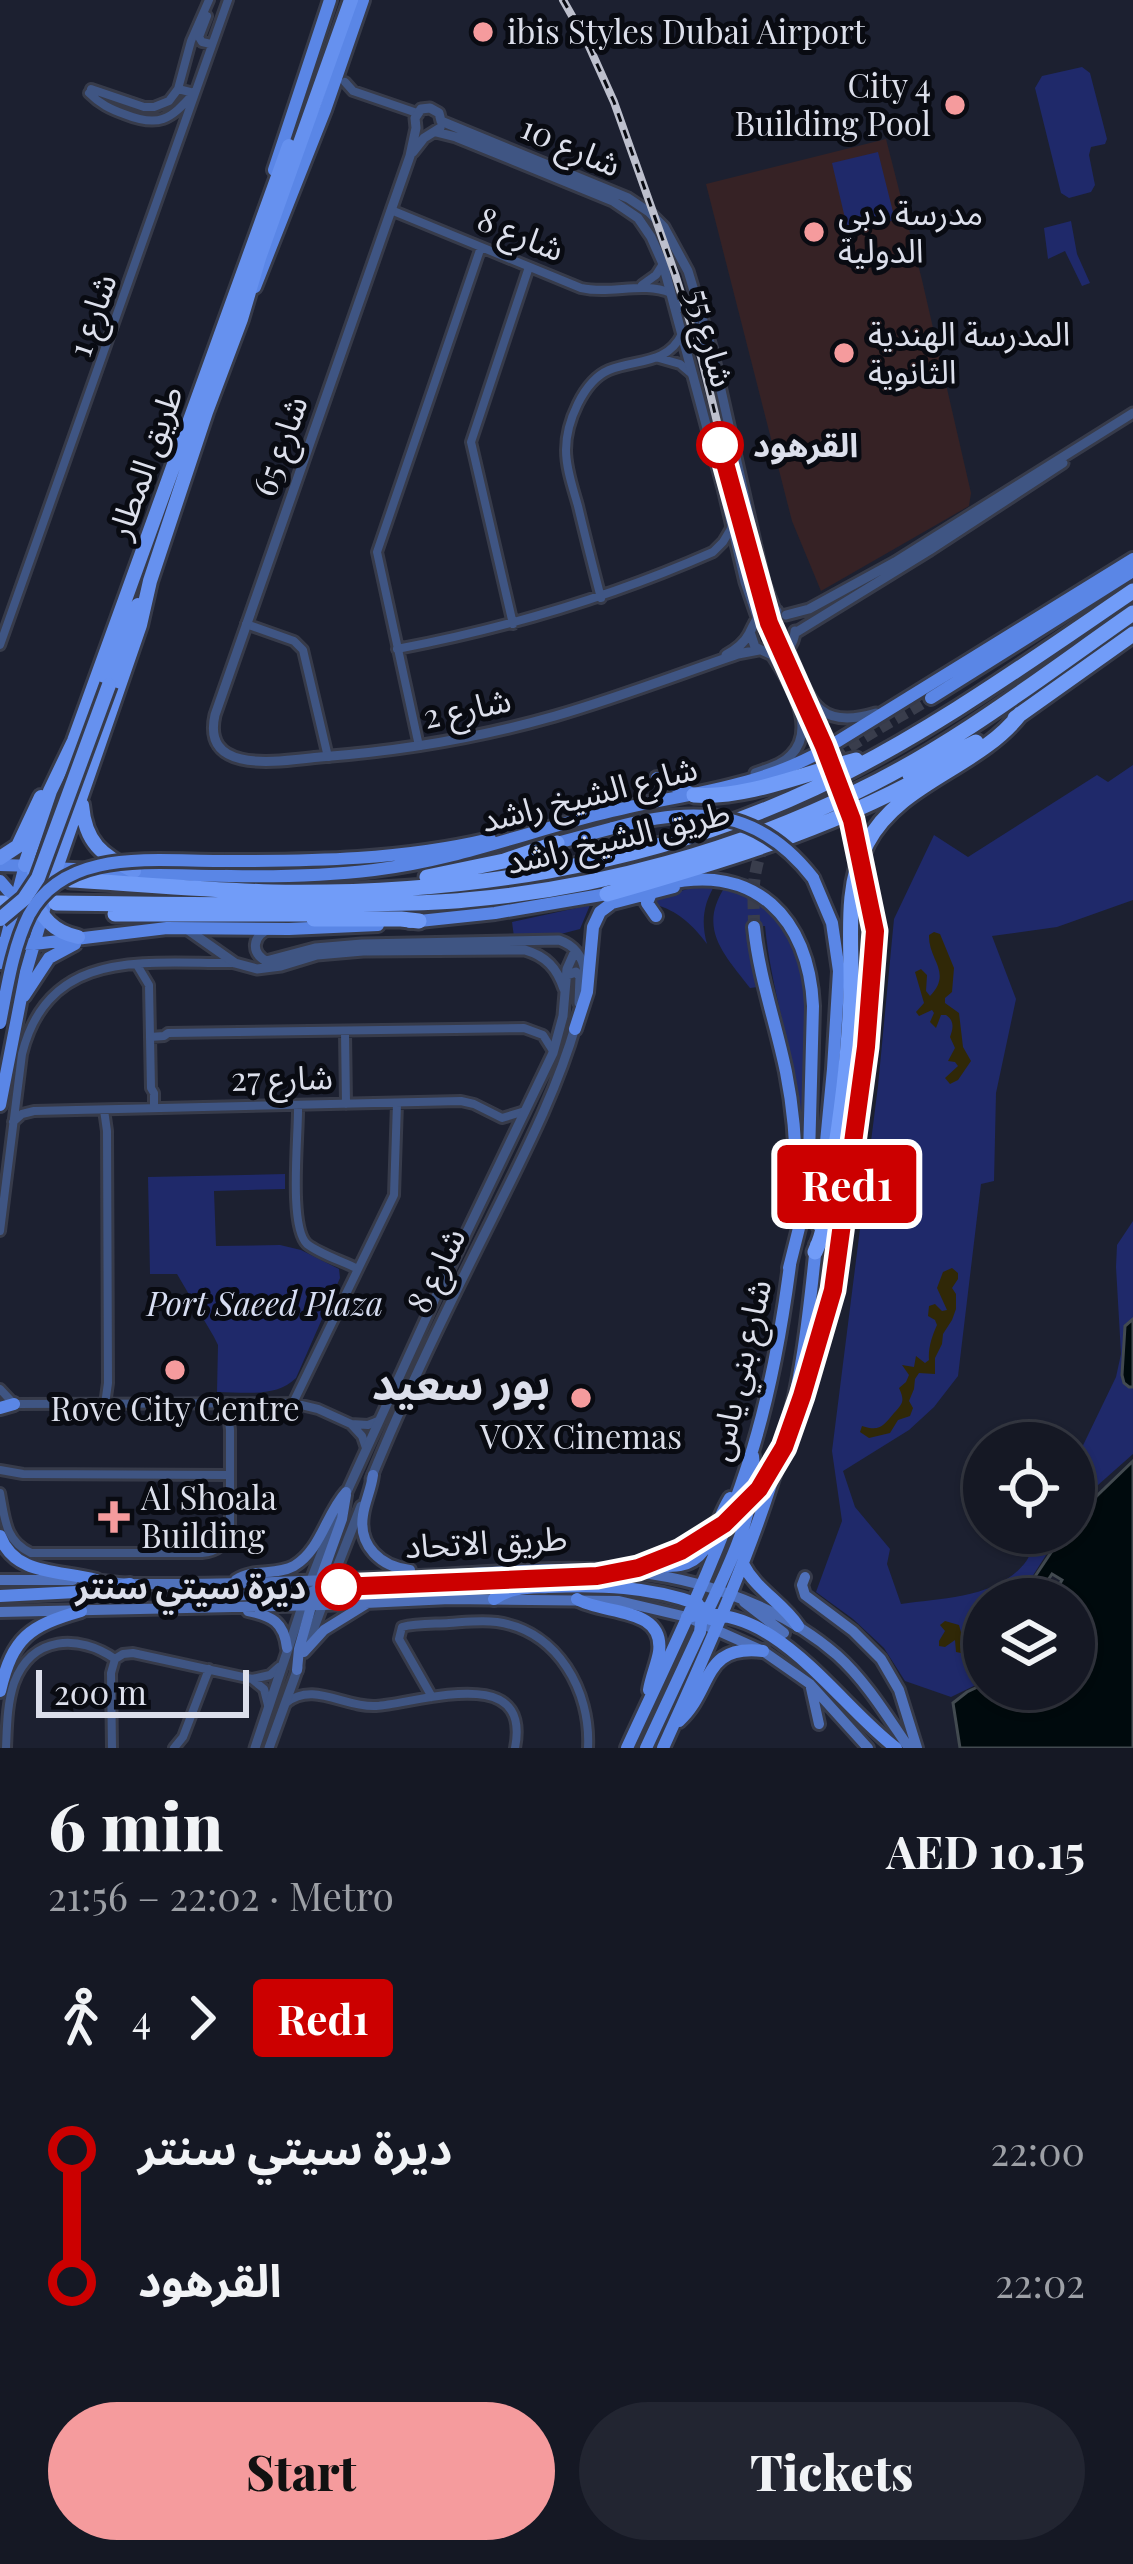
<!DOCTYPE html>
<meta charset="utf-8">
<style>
:root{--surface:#151824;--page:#222531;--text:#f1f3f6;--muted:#9da0a6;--line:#343741;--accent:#f59b9d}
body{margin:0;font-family:"Playfair Display","Noto Sans Arabic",serif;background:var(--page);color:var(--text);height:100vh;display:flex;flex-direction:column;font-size:45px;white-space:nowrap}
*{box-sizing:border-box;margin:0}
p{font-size:39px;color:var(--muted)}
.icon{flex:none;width:66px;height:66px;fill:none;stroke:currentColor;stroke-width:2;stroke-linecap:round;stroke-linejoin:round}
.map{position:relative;height:1748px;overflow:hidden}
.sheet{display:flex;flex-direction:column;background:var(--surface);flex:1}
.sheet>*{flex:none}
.badge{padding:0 24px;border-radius:9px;font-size:42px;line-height:78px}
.controls{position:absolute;left:963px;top:1422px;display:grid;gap:24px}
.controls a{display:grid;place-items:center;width:132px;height:132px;border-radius:50%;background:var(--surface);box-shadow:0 3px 9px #0004,0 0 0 3px var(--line);font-size:60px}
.scale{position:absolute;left:36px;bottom:30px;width:213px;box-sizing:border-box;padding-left:12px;border:6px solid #dcdfeb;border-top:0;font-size:33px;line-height:42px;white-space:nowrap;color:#dcdfeb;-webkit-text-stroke:9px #090b12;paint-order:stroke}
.map>.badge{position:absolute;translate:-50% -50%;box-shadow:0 0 0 6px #fff}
.legs{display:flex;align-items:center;gap:18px;height:132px;padding:0 48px;font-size:39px}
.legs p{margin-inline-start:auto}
.head{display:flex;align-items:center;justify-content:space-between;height:204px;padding:0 48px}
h1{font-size:66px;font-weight:800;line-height:90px}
.action{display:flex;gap:24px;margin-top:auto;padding:24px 48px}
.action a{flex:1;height:138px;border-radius:72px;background:var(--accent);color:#111;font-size:48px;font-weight:800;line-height:138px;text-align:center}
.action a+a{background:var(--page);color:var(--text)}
ul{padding:0 48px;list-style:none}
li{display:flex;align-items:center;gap:42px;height:132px;font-size:45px}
li i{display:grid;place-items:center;width:18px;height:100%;margin:0 15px;background:currentColor}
li i::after{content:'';width:30px;height:30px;margin:-15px;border:9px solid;border-radius:50%;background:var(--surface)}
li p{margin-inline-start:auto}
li:first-child i{background:linear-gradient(#0000 50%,currentColor 0)}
li:last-child i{background:linear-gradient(currentColor 50%,#0000 0)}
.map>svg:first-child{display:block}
.education{fill:#362225}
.green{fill:#1f296a}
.sand{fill:#302807}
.water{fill:#000a0d;stroke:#424a50;stroke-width:3}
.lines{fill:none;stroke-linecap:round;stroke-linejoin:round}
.primary-tunnel{stroke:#393d4c;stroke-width:12;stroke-dasharray:12 6;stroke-linecap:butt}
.motorway-tunnel{stroke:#393d4c;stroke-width:15;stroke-dasharray:15 8;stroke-linecap:butt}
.minor-casing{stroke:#373b4a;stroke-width:14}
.tertiary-casing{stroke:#373b4a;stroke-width:15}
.secondary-casing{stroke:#373b4a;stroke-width:16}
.primary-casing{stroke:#373b4a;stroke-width:18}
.trunk-casing{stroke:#373b4a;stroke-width:20}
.motorway-casing{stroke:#373b4a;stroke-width:21}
.minor{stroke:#3f5583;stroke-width:8}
.tertiary{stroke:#3f5583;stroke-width:9}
.secondary{stroke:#4f71bb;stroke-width:10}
.primary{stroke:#5a86e6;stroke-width:12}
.trunk{stroke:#6691ef;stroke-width:14}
.motorway{stroke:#719cf8;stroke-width:15}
.rail-casing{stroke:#bdc0cd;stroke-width:8}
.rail{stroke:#090b12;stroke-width:3;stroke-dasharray:9;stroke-linecap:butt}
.primary-bridge-casing{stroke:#373b4a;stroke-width:18;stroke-linecap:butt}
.trunk-bridge-casing{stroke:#373b4a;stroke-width:20;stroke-linecap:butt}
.primary-bridge{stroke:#5a86e6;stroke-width:12}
.trunk-bridge{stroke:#6691ef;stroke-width:14}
.line-1-casing{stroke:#fff;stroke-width:27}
.line-1{stroke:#c00;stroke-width:18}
.poi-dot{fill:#f59b9d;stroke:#090b12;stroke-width:4.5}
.stop-1-dot{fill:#fff;stroke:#c00;stroke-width:6}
.labels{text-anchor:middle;stroke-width:10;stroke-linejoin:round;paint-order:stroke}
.poi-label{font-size:33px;fill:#dcdfeb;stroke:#090b12;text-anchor:start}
.street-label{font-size:33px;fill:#dcdfeb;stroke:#090b12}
.stop-label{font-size:33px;font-weight:bold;fill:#dcdfeb;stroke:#090b12;text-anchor:start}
.park-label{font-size:33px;font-style:italic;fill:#d7def3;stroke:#090b12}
.district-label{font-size:45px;font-weight:bold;fill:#dcdfeb;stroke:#090b12}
</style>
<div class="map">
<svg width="1133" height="1748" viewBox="0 0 1133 1748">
<rect width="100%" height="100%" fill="#1c2030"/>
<path class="education" d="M886 139 922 280 971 493 969 506 821 591 792 521 706 184Z"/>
<path class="green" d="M1082 67 1090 73 1107 139 1105 144 1091 147 1089 155 1095 185 1091 192 1069 198 1061 193 1035 88 1042 76Z
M878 152 895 220 848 231 832 163Z
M1071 221 1077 254 1090 283 1082 286 1065 251 1048 259 1044 228Z
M1133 765V900L1057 927 992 936 1016 999 996 1093 994 1181 981 1184 958 1376 934 1407 909 1430 843 1471 855 1507 890 1549 887 1564 901 1604C943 1598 1001 1598 1027 1560 1032 1552 1036 1541 1040 1533H1060L1018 1599H984V1681L951 1697 905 1681 884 1648 853 1619 816 1592 842 1521 832 1451 878 1086 894 919 934 835 968 857 1097 775 1108 782Z
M701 885H715C703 904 701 923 707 944 692 924 678 911 654 904V899Z
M725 887C827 924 808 1028 806 1115L800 1117C794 1052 771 991 765 926L751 927 758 987 750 988C725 955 697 929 725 887Z
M590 905 580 929 557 935 514 937 512 922Z
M285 1174V1189L214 1191 216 1246 280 1245 301 1250 339 1269 340 1278 296 1378C276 1398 244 1392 217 1392L218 1345 214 1337 177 1274H150L148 1177Z
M1133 1221V1454L1089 1493 1074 1514V1464L1116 1377 1121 1354 1116 1267 1117 1245Z"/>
<path class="sand" d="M934 932 940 934 954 968 952 992 945 998V1003L959 1013 963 1047 971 1061 958 1080 950 1084 945 1078 958 1066 955 1062 948 1061 955 1048 950 1037C953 1029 955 1021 946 1015H941L936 1028 930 1022 934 1013 932 1010 919 1016 916 1012 924 1003 915 972 921 969 927 975 926 991 930 996C953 972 928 960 929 935Z
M952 1268 958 1273V1279L952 1288 956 1294V1309L952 1320 943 1334 942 1344 935 1358V1374L919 1373 915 1379 914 1389 909 1401 913 1408 910 1416 898 1420 890 1433 869 1438 860 1432 862 1426C880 1432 883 1426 894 1413 903 1403 905 1401 899 1388L906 1382 909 1375 902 1365 914 1367 916 1356 925 1363 929 1360C928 1348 932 1336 937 1325L935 1320 928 1316 929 1306 935 1304 942 1311 947 1310 937 1288 943 1272Z
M945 1621 959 1625 961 1632 967 1636 981 1631 983 1637 961 1653 956 1652 955 1640 945 1647 939 1646V1641L945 1631 940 1625Z"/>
<path class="water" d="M1133 1319V1387H1129L1124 1383 1122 1375 1125 1326Z
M1133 1461V1748H960L953 1703 967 1692 984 1684V1689H1074V1599H1051L1062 1580 1052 1574 1039 1594 1028 1587 1064 1533H1074L1075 1517Z"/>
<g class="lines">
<path class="primary-tunnel" d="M754 927C754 908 752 889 756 870 775 778 858 742 931 698"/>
<path class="motorway-tunnel" d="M3 914H55"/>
<defs>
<path id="minor" d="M207 16 199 37 202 42 211 44
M345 82 353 91 417 113
M91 89 144 107H154L169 101 178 89 191 41 209 0
M89 93C100 104 110 109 124 114 159 128 170 120 194 93L178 89
M391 210 581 288C612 295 642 281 671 293
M642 285 656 275 663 264
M659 358 680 364 693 375
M601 598C593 567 585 536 578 506 573 488 566 469 566 450 566 423 583 381 609 370 636 359 667 365 682 334
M246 624 294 641 303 650 328 757
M513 624 471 442 529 267
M0 645 228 0
M397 649C507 628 611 597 713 552L723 542 732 527
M419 746 377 552 481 247
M137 965 149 985 151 1088 154 1093V1108
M345 1032 346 1104
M150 1037 164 1036 168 1033 524 1028 543 1035 553 1051
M298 1105C299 1132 288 1226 307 1244 321 1255 343 1261 358 1269
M104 1110 107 1131 108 1383 105 1404
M13 1122 22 1114 34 1111 461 1101 474 1104 502 1118 525 1111
M0 1231 22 1054C49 946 147 964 235 963
M0 1389 14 1404 293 1403 318 1409 351 1424 362 1436 366 1448
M293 1403 394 1195 397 1103
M351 1424 368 1425 378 1421
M0 1470 23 1474 230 1475
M0 1493C5 1519 5 1541 31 1553H202C217 1552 227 1544 230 1529V1430L227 1403
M115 1659 123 1654 133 1653 252 1679 270 1675 279 1667
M253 1680 264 1689 268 1705
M432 1697 399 1639 402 1627C417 1623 434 1624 449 1623 465 1622 481 1620 497 1622 558 1631 591 1691 588 1748
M286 1703C313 1681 345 1708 376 1706 419 1703 532 1662 515 1748
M6 1748C7 1726 7 1704 14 1683 32 1635 79 1634 115 1659
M112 1748 111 1673 115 1659
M174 1748 183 1737 209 1669"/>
<path id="tertiary" d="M441 121 439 113 430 108 421 109 415 118 416 128 410 156 215 715C201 777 284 760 320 757 399 751 478 738 555 716 617 698 677 675 738 654L759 650
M441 121 628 198 649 212 664 227 688 271 712 350 764 582 775 610
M436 132 456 137 613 201 638 218 651 237 663 264 723 488 745 582 757 617
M413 152 424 138 440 128
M676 311 681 303 689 305C695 320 694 347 712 350
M786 615 809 609 895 562 1133 413
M750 632 755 647 772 655C787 653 794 645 795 631
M795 633 930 550 1063 463
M788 649C809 696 814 732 876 713
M726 655C735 650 744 644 749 634 757 619 757 611 777 611
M755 773C768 768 782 765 791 755 818 728 789 681 772 655
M269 929C253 936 250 952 266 961L315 948 362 944 559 940C574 945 583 957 585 972
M188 930 235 963 257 969 281 966 317 955 363 951 525 950C546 956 557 968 564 989
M567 975 576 972 580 977 579 1003
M371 1479C407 1390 449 1305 492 1219 523 1156 557 1091 576 1024
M345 1496 438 1292 553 1053 563 1016 567 969 575 951
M309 1585 338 1511
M330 1585 361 1506
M307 1647 324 1601
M255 1748 304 1601
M269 1748 298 1668"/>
<path id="secondary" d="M373 1475C371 1490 365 1501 363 1515 358 1546 381 1567 410 1570
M805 1577 802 1585 805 1595 853 1631 881 1659 899 1690 917 1748
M0 1580H73
M91 1580C107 1581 122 1584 137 1584 231 1585 325 1580 419 1576 526 1571 623 1556 726 1593 766 1607 804 1626 837 1655 866 1681 887 1716 909 1748
M236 1580C254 1568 275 1576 294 1566 321 1550 326 1514 346 1492
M318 1586 342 1519 346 1495
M744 1602 784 1633
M172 1603 222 1596 310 1593 320 1588
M302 1605 321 1594 453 1584 477 1576
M248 1611C272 1616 284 1622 287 1648
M0 1612 323 1605 450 1599 619 1601 687 1617 763 1651 810 1684 868 1748
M304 1652 324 1630 366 1604
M297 1670 299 1649 312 1603
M811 1688 819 1724"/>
<path id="primary" d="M274 170 330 0
M255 287 325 110 363 0
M931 698 1133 571
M657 778 693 794
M553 844 613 828
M225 861C315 861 401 860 490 839
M0 865C25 865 48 868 73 869 172 874 275 882 374 870 458 860 531 830 612 811 683 794 757 788 822 751L1133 559
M813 878 832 923 839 971 833 1069 818 1225
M0 881 19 903
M665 884C755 863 809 918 813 1006L809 1157 804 1208 789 1268
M651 893 647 903 656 916
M410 922 495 913 607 894 616 895
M754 927C759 977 776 1023 786 1072 796 1122 798 1171 795 1221
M0 943 34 944 167 928 289 929 378 925
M0 963 25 865
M24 996 49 958 75 944
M575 1029 587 992 593 927 600 912 612 903 674 887
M0 1105 26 972 56 868
M0 1408 14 1404
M0 1536C15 1576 60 1570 96 1580
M743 1564C756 1590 782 1602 798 1626
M632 1569C648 1565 663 1567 680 1565 711 1560 715 1521 730 1498
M0 1596 95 1591 130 1584
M494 1599C511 1587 528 1588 548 1587 601 1585 648 1586 698 1604
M577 1599C603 1615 665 1606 659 1652 657 1664 651 1677 649 1690
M687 1617C772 1597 837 1704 896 1748
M710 1619 709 1608C730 1564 759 1505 753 1456
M0 1691C13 1637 29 1626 81 1611
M679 1721C714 1689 701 1644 763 1651
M627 1748C672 1650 722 1551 753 1448 771 1388 782 1327 790 1265
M646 1748 700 1632 703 1608
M663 1748C706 1652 750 1557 780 1455 801 1388 809 1315 816 1245"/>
<path id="trunk" d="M109 685 138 605
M82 805C85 842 102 856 134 871
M0 858 18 846 41 797
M25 865 50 791 74 741 289 146
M32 865 34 872 43 876 56 868 140 625 150 581 206 412 241 319 259 258 351 0
M33 895C41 918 54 932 78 937"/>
<path id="motorway" d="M1015 718 1133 634
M910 775 976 742
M694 795C746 799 806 773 856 760
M427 877 504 861 557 843
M71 880C138 884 205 890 272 892 456 895 647 867 815 788 927 735 1030 661 1133 591
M607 894C715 863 825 831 924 776
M0 903H3
M56 903C156 904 256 906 356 904 392 903 429 904 465 900 598 889 738 850 858 791 956 744 1044 675 1133 613
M115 914H325
M314 919H401L419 921
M815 1252C827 1227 828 1198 832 1171 842 1110 850 1050 851 988 852 941 844 887 867 843 900 781 978 768 1020 714"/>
</defs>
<use href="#minor" class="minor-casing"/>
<use href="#tertiary" class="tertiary-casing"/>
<use href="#secondary" class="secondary-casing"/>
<use href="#primary" class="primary-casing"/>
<use href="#trunk" class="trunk-casing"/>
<use href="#motorway" class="motorway-casing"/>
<use href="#minor" class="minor"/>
<use href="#tertiary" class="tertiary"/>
<use href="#secondary" class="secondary"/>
<use href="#primary" class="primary"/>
<use href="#trunk" class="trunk"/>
<use href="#motorway" class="motorway"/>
<defs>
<path id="rail" d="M563 0 588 44 614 102 675 274 702 360 741 521 771 622 854 818 878 931 869 1048 853 1167"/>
</defs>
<use href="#rail" class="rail-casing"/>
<use href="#rail" class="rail"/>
<defs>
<path id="primary-bridge" d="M613 828C694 806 758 807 813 878
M0 1023C7 988 13 947 29 915 66 846 159 862 225 861"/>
<path id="trunk-bridge" d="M0 919 24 899 38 878 109 685"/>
</defs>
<use href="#primary-bridge" class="primary-bridge-casing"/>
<use href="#trunk-bridge" class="trunk-bridge-casing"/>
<use href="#primary-bridge" class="primary-bridge"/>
<use href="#trunk-bridge" class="trunk-bridge"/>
</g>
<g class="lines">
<defs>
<path id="line-1" d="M339 1587 597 1576 638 1568 681 1551 724 1524 759 1489 784 1447 802 1396 833 1290 866 1047 875 931 852 820 824 746 769 623 720 445"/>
</defs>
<use href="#line-1" class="line-1-casing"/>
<use href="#line-1" class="line-1"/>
</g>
<g class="poi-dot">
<circle cx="483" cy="32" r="12"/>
<circle cx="955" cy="105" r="12"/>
<circle cx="814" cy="232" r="12"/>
<circle cx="844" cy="353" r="12"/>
<circle cx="175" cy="1370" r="12"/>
<circle cx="581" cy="1398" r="12"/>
<path d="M108 1499h12v12h12v12h-12v12h-12v-12h-12v-12h12z"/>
</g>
<g class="stop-1-dot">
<circle cx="720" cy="445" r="21"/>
<circle cx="339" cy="1587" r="21"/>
</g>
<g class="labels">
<g class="poi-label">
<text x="507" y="44">ibis Styles Dubai Airport</text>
<text x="931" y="98" text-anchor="end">City 4<tspan x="931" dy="38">Building Pool</tspan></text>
<text x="838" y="225">مدرسة دبي<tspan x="838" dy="38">الدولية</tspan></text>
<text x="868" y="346">المدرسة الهندية<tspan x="868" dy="38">الثانوية</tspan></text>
<text x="175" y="1421" text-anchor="middle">Rove City Centre</text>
<text x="581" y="1449" text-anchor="middle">VOX Cinemas</text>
<text x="141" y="1510">Al Shoala<tspan x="141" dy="38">Building</tspan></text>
</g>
<g class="street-label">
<text transform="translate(571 146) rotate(23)" y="12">شارع 10</text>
<text transform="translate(521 234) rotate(22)" y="12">شارع 8</text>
<text transform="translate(92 315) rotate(-71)" y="12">شارع 1</text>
<text transform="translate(711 338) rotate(75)" y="12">شارع 55</text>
<text transform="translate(280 446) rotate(-71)" y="12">شارع 65</text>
<text transform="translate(145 462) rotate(-70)" y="12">طريق المطار</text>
<text transform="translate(467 708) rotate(-12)" y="12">شارع 2</text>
<text transform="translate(589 794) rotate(-14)" y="12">شارع الشيخ راشد</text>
<text transform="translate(618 837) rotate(-13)" y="12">طريق الشيخ راشد</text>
<text transform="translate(282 1078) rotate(-1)" y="12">شارع 27</text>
<text transform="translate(436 1270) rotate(-64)" y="12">شارع 8</text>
<text transform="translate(739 1370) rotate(-77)" y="12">شارع بني ياس</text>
<text transform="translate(486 1542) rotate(-3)" y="12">طريق الاتحاد</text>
</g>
<g class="stop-label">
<text x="753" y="457">القرهود</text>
<text x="306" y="1599" text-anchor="end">ديرة سيتي سنتر</text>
</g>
<g class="park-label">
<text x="265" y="1316">Port Saeed Plaza</text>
</g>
<g class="district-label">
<text x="461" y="1400">بور سعيد</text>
</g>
</g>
</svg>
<div class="controls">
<a><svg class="icon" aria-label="locate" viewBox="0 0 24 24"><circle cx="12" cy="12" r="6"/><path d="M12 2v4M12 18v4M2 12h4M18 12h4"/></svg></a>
<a><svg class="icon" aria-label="layers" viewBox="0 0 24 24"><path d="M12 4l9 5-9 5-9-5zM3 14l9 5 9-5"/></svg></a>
</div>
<div class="scale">200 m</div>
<b class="badge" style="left:847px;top:1184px;background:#c00;color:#fff">Red1</b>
</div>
<section class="sheet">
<div class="head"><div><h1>6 min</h1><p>21:56 – 22:02 · Metro</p></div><b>AED 10.15</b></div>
<div class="legs"><svg class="icon" aria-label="walk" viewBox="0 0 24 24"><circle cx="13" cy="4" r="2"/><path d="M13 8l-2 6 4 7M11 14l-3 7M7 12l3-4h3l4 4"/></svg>4<svg class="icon" aria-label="forward" viewBox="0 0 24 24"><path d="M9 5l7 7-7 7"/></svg><b class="badge" style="background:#c00;color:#fff">Red1</b></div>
<ul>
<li><i style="color:#c00"></i><b>ديرة سيتي سنتر</b><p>22:00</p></li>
<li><i style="color:#c00"></i><b>القرهود</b><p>22:02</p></li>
</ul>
<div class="action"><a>Start</a><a>Tickets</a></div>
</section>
